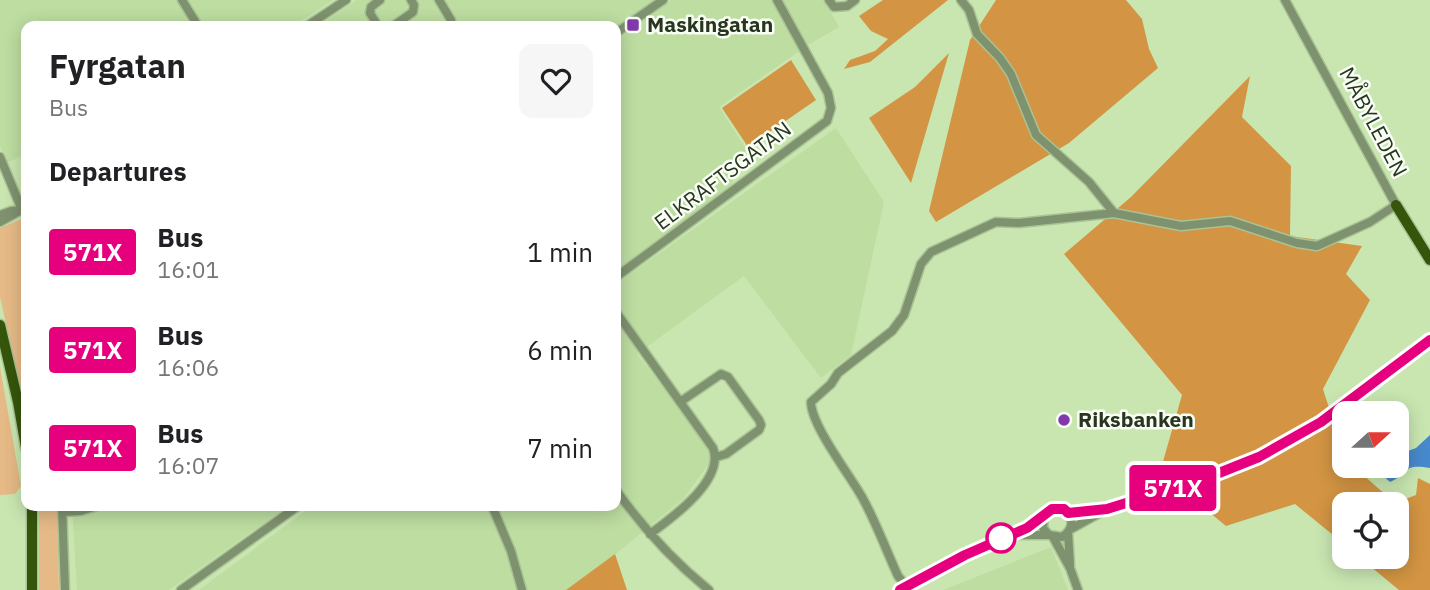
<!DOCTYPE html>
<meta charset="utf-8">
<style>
:root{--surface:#fff;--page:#f6f6f6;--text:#202124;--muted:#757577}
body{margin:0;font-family:"IBM Plex Sans",sans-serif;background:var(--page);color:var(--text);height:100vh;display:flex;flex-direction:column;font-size:26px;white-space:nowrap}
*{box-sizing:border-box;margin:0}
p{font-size:23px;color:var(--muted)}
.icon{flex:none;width:38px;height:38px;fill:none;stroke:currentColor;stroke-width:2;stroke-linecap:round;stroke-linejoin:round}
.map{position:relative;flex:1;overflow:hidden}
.details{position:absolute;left:21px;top:21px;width:600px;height:490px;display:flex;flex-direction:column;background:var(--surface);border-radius:14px;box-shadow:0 4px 18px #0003}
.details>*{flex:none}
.badge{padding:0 14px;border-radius:5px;font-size:24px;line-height:46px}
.needle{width:46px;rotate:69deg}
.fabs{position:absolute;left:1332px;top:401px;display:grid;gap:14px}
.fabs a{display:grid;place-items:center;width:77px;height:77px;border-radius:14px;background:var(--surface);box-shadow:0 4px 18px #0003;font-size:35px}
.map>.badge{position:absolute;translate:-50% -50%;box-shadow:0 0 0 4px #fff}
h2{padding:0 28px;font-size:26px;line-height:63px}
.round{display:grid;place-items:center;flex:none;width:74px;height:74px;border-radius:14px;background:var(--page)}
.head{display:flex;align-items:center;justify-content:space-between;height:119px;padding:0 28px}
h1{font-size:33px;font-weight:800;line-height:52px}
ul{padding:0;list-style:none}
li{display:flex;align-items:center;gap:21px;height:98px;padding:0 28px}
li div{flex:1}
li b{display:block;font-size:26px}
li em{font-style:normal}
li .badge{min-width:77px;font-weight:700;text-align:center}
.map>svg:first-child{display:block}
.built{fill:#bddda1}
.green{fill:#e6ba87}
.forest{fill:#d39543}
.water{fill:#4789cd}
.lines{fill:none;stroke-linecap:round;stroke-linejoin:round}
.minor-casing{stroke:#a9c394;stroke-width:11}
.major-casing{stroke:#a9c394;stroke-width:13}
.minor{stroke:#7f926f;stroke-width:8}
.major{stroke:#35550b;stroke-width:10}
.line-casing{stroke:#fff;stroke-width:16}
.line{stroke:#e6007e;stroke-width:10}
.poi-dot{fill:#8239ab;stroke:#f8fef4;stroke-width:2.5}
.stop-dot{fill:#fff;stroke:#e6007e;stroke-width:3.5}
.labels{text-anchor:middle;stroke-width:5;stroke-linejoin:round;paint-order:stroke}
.poi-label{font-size:21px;font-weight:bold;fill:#2a3521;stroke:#f8fef4;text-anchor:start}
.street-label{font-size:21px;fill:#2a3521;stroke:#f8fef4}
</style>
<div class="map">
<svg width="1430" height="590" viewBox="0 0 1430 590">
<rect width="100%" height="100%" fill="#c9e6b1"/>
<path class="built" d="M0 0H333L294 26H26V154L7 163 0 146Z
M357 0H656L616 28V26H318Z
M671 0H824L839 27 808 45 719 107 746 149 728 193 616 272V40Z
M836 128 884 202 851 355 821 378 744 276 637 354 709 446 711 461 683 499 607 561 566 590H199L312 506H616V284Z
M72 506H288L169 590H77Z
M1051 547 1068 590H943Z"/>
<path class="green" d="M26 217V414L0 297V228Z
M0 367 21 486 15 494 0 495Z
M39 506H57L59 590H39Z"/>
<path class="forest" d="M883 0H948L870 62 844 69 850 60 875 51 888 39 871 31 859 16Z
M996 0H1126L1142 19 1149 49 1158 68 1069 143 936 222 929 211 970 40Z
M949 53 911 183 869 118 915 87Z
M791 60 816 100 748 147 722 108Z
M1250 76 1242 117 1291 166 1290 236 1362 246 1346 274 1370 300 1323 389C1329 410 1344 445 1344 466H1353L1395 503 1416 495 1418 478 1430 484V590H1399L1359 557 1396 556V504H1344V544L1295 504 1226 526 1160 472 1182 395 1064 254 1131 197Z
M615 554 627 590H566Z"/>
<path class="water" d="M1430 435V468C1402 463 1410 473 1390 482L1372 466H1396L1397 455 1416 448Z"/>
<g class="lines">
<defs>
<path id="minor" d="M182 0 198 26
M439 0 451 20
M829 0 834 7 847 6 855 0
M961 0 969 10 977 34 1000 58 1011 74 1036 135 1089 182 1114 213
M307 26 346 0
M378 26 370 13 371 7 380 0
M393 26 413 12 414 5 411 0
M616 33 663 0
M0 157 22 210
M0 215 11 211 22 210
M0 222 25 208
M616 277 827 121 831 108 828 93 777 0
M616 312 713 448C725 480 673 517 650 534
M680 402 721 374 728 377 759 420 761 425 759 430 726 454 716 457
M616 490C643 528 673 561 709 590
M62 506 65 590
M492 506 511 551 522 590
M63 512 81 511 97 506
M1068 513 1100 510
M1071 529 1107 509 1209 477 1277 448 1321 422 1430 340
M1068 532 1070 565
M1018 535H1049
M1053 537 1070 568 1078 590
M906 586 898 576C886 550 876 522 862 497 849 474 811 425 811 402L831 384 838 373 892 331 904 315 921 264 931 252 996 222 1019 223 1114 213 1181 226 1230 221 1297 243 1317 246 1370 222 1396 205 1285 0
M181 590 298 506
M900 590 965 555 1027 528 1052 509C1071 507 1079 526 1062 537L1049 535 1043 528 1044 516"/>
<path id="major" d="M1396 205 1430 260
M0 325 18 402 26 448
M32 590V506"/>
</defs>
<use href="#minor" class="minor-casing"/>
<use href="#major" class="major-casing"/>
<use href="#minor" class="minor"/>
<use href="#major" class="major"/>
</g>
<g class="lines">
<defs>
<path id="line" d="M900 590 965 555 1027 528 1052 509H1064L1068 513 1107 509 1209 477 1259 457 1321 422 1430 340"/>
</defs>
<use href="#line" class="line-casing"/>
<use href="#line" class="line"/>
</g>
<g class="poi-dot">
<rect x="626" y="18" width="14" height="14" rx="3.5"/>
<circle cx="1064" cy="420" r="7"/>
</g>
<circle class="stop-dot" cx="1001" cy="538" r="14"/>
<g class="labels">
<g class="poi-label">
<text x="647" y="32">Maskingatan</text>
<text x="1078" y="427">Riksbanken</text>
</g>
<g class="street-label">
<text transform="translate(1373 122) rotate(62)" y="7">MÅBYLEDEN</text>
<text transform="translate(723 176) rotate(-37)" y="7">ELKRAFTSGATAN</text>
</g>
</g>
</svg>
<div class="fabs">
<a><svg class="needle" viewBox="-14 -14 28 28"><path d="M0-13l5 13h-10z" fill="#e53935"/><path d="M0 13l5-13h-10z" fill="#757577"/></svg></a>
<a><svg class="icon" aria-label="locate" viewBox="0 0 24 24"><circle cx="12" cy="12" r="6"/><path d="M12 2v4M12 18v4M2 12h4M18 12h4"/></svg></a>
</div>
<b class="badge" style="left:1173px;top:488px;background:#e6007e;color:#fff">571X</b>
<section class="details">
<div class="head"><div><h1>Fyrgatan</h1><p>Bus</p></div><a class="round"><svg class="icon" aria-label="heart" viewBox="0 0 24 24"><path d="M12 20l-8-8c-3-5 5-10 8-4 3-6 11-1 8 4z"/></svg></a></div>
<h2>Departures</h2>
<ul>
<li><span class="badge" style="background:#e6007e;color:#fff">571X</span><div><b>Bus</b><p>16:01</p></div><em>1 min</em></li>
<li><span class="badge" style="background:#e6007e;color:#fff">571X</span><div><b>Bus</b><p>16:06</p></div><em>6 min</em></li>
<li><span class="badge" style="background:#e6007e;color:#fff">571X</span><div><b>Bus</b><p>16:07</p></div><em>7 min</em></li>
</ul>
</section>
</div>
